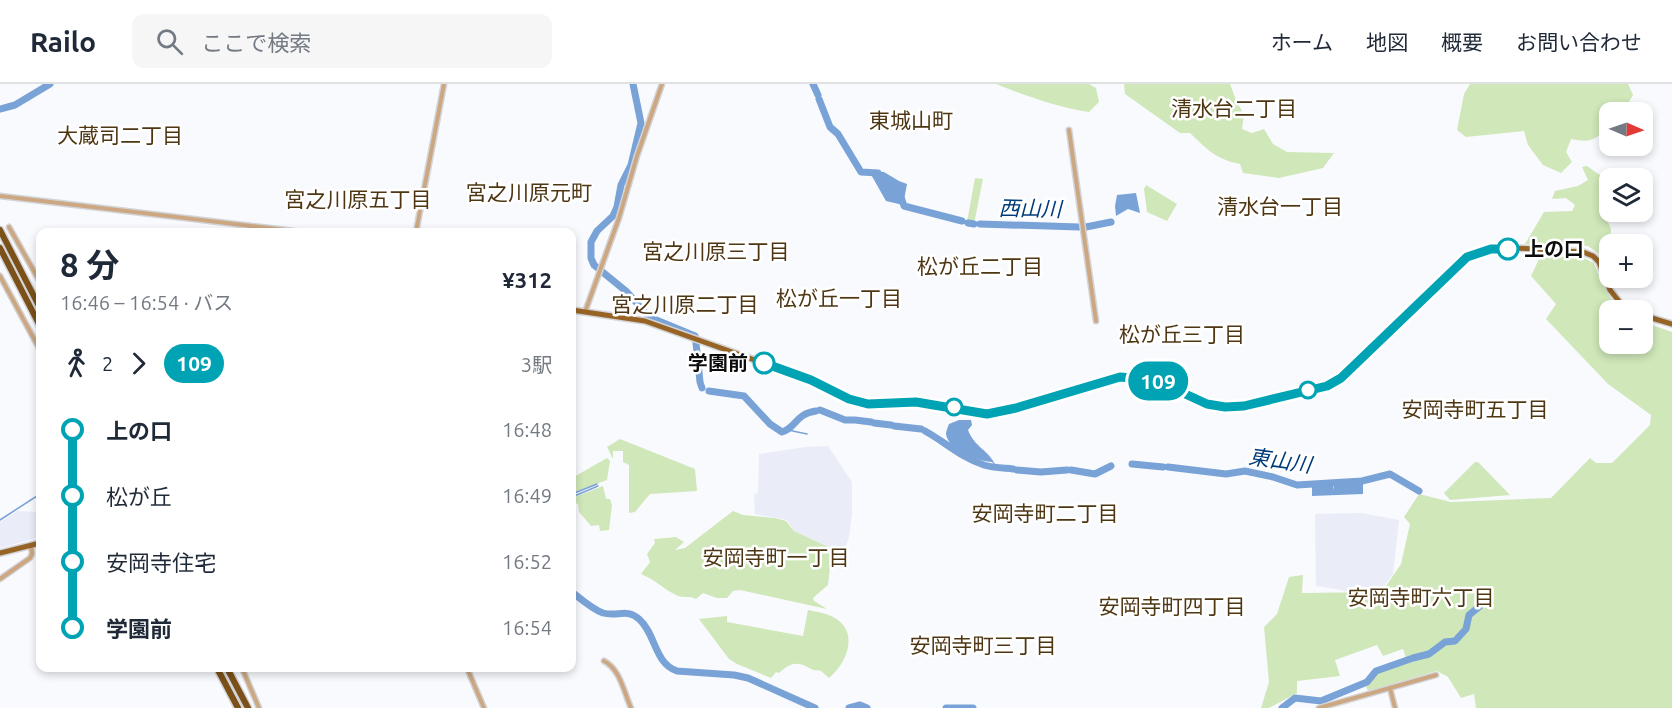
<!DOCTYPE html>
<html lang="ja">
<meta charset="utf-8">
<style>
:root{--surface:#fff;--page:#f6f6f7;--text:#1f2937;--muted:#747a83;--line:#e0e1e3}
body{margin:0;font-family:Ubuntu,"Noto Sans JP",sans-serif;background:var(--page);color:var(--text);height:100vh;display:flex;flex-direction:column;font-size:22px;white-space:nowrap}
*{box-sizing:border-box;margin:0}
p{font-size:20px;color:var(--muted)}
.icon{flex:none;width:33px;height:33px;fill:none;stroke:currentColor;stroke-width:2;stroke-linecap:round;stroke-linejoin:round}
.map{position:relative;flex:1;overflow:hidden}
.sheet{position:absolute;left:36px;top:144px;width:540px;height:444px;display:flex;flex-direction:column;background:var(--surface);border-radius:12px;box-shadow:0 3px 9px #0003}
.sheet>*{flex:none}
.badge{padding:0 12px;border-radius:20px;font-size:21px;line-height:39px}
.needle{width:39px;rotate:92deg}
.tools{position:absolute;left:1599px;top:18px;display:grid;gap:12px}
.tools a{display:grid;place-items:center;width:54px;height:54px;border-radius:12px;background:var(--surface);box-shadow:0 3px 9px #0003;font-size:30px}
.map>.badge{position:absolute;translate:-50% -50%;box-shadow:0 0 0 3px #fff}
.legs{display:flex;align-items:center;gap:9px;height:66px;padding:0 24px;font-size:20px}
.legs p{margin-inline-start:auto}
.overview{display:flex;align-items:center;justify-content:space-between;height:102px;padding:0 24px}
h1{font-size:33px;font-weight:700;line-height:45px}
ul{padding:0 24px;list-style:none}
li{display:flex;align-items:center;gap:21px;height:66px;font-size:22px}
li i{display:grid;place-items:center;width:9px;height:100%;margin:0 8px;background:currentColor}
li i::after{content:'';width:15px;height:15px;margin:-8px;border:4px solid;border-radius:50%;background:var(--surface)}
li p{margin-inline-start:auto}
li:first-child i{background:linear-gradient(#0000 50%,currentColor 0)}
li:last-child i{background:linear-gradient(currentColor 50%,#0000 0)}
header{display:flex;align-items:center;gap:36px;box-sizing:border-box;height:84px;padding:0 30px;background:var(--surface);border-bottom:2px solid var(--line)}
header strong{font-size:28px}
nav{display:flex;gap:33px;margin-inline-start:auto;font-size:21px}
.search{width:420px;height:54px;background:var(--page);display:flex;align-items:center;gap:15px;box-sizing:border-box;padding:0 21px;border-radius:12px;color:var(--muted);font-size:22px}
.map>svg:first-child{display:block}
.built{fill:#eaedf8}
.green{fill:#cfe7b9}
.water{fill:#79a2d6}
.lines{fill:none;stroke-linecap:round;stroke-linejoin:round}
.stream{stroke:#79a2d6;stroke-width:1.5}
.river{stroke:#79a2d6;stroke-width:7}
.tertiary-casing{stroke:#d3d4d7;stroke-width:7}
.primary-casing{stroke:#d3d4d7;stroke-width:8}
.motorway-casing{stroke:#d3d4d7;stroke-width:9}
.tertiary{stroke:#cca781;stroke-width:4}
.primary{stroke:#976425;stroke-width:5}
.motorway{stroke:#7b5019;stroke-width:6}
.line-1-casing{stroke:#fff;stroke-width:14}
.line-1{stroke:#00a3b4;stroke-width:9}
.stop-1-dot{fill:#fff;stroke:#00a3b4;stroke-width:3}
.labels{text-anchor:middle;stroke-width:5;stroke-linejoin:round;paint-order:stroke}
.stop-label{font-size:20px;font-weight:bold;fill:#0c0c0d;stroke:#fff;text-anchor:start}
.neighbourhood-label{font-size:21px;fill:#4e3613;stroke:#fff}
.water-label{font-size:21px;font-style:italic;fill:#003c7a;stroke:#fff}
</style>
<header>
<strong>Railo</strong>
<div class="search"><svg class="icon" aria-label="search" viewBox="0 0 24 24"><circle cx="10" cy="10" r="6"/><path d="M15 15l6 6"/></svg>ここで検索</div>
<nav><a>ホーム</a><a>地図</a><a>概要</a><a>お問い合わせ</a></nav>
</header>
<div class="map">
<svg width="1672" height="624" viewBox="0 0 1672 624">
<rect width="100%" height="100%" fill="#f9fafe"/>
<path class="built" d="M828 362 852 398V430L849 453 843 469 794 447 787 436 755 430 754 411 758 408 759 370 806 363Z
M17 427 40 428V453L0 464V438Z
M1361 429 1399 436 1393 490 1381 507H1347L1316 502 1315 430Z"/>
<path class="green" d="M996 0H1089L1096 4 1099 18 1089 28C1057 23 1026 12 996 0Z
M1124 0H1230L1236 16 1244 31 1242 45 1252 49 1264 45 1273 60 1287 68 1334 69 1323 84 1279 94 1243 89 1240 80C1215 75 1207 65 1190 49H1180L1125 10Z
M1470 0H1628L1633 11 1623 28H1610L1609 43C1594 56 1592 59 1571 55L1566 68 1572 78 1561 89 1543 81 1528 61 1524 47 1466 53 1457 46 1464 10Z
M1587 82 1604 94 1607 107 1601 122 1611 145 1610 158 1605 160 1599 170 1588 162 1525 160 1544 128 1572 127 1575 121 1566 114 1552 115 1555 107 1578 102 1588 96 1582 83Z
M975 94 983 95 974 140 967 138Z
M1146 101 1177 120 1167 137 1147 128 1144 105Z
M1541 171 1584 174 1594 179C1601 197 1607 214 1622 226H1610V260H1642L1643 238 1672 248V624H1476L1474 610 1461 614 1448 593 1437 587 1368 607 1366 603 1377 589 1407 577 1403 565 1383 572 1377 561 1335 576 1340 592 1297 597V609L1269 624H1261L1269 598 1264 543 1277 530 1289 493 1303 491 1302 509 1382 508 1401 480 1410 440 1404 433 1419 410 1451 418 1551 414 1590 374 1596 379H1612L1650 341 1651 331 1608 300 1546 235 1556 220 1531 192Z
M620 355 695 385 697 407 650 410 635 428 629 429V381L623 378V367H613V375L607 363Z
M607 374 610 377 607 396 572 409V394Z
M1475 378H1478L1510 411 1450 416 1444 409Z
M603 402 606 415H610L612 421 609 446 600 447 599 441 591 442 579 428 578 420 572 418V414Z
M733 427 743 431 775 434 786 437 794 447 831 464 835 468 834 476 830 483 828 501 813 514 814 517 827 525 740 506 733 507 727 514H717L703 509 696 515C689 511 684 515 676 511 663 505 656 496 641 490L650 478 647 470 655 459 654 455 676 453 684 458 675 466 685 464Z
M808 526C817 528 827 529 835 534 860 549 846 580 829 594 826 592 824 589 821 587 818 586 814 587 811 585 798 577 791 578 779 589L776 588 771 594 737 580 729 575 699 535 727 532V538L803 552Z"/>
<path class="water" d="M869 87 884 88 899 97 907 100 903 121 886 117Z
M1136 109 1140 129 1128 125 1116 132 1115 122 1117 111Z
M959 336H971L972 341 968 346C975 364 988 365 996 382L992 378C978 377 948 366 946 350 946 348 948 342 949 340Z
M1363 399V410L1312 412V402L1333 401 1334 406V401Z"/>
<g class="lines">
<path class="stream" d="M788 346 807 350
M572 410 597 400
M572 413 598 402
M0 436 40 410"/>
<path class="river" d="M633 0 641 39 631 81 621 101 617 123 613 132 597 147 591 158V174L594 181 627 208 649 233 695 252
M813 0 818 11
M819 15 830 43 838 50 861 88 878 89
M0 25 15 21 50 0
M901 113 904 122 962 137
M968 139 974 140
M980 140 1079 143
M1086 143 1111 138
M696 259 700 298 702 304
M709 307 744 312 770 340 782 348C797 343 795 330 816 327
M820 326 845 336H853
M855 336 871 338
M874 339 891 341
M894 342 921 345
M925 347C945 358 962 374 984 381 993 384 1004 384 1013 385
M1132 380 1163 383
M1168 383 1226 390 1245 387 1273 393 1297 401 1362 397 1390 390 1419 407
M1017 386 1041 388 1067 386
M1071 386 1095 390 1111 382
M572 508C581 515 592 525 603 529 617 533 627 524 639 535 656 550 654 579 677 587L734 591 748 594 815 624
M849 624 860 621 867 624
M946 624H973
M1282 624 1295 614 1321 617 1367 598 1376 587 1413 574 1429 570 1445 558 1455 557 1466 545 1469 531 1480 522"/>
<defs>
<path id="tertiary" d="M1069 46 1096 237
M0 112 302 148
M249 142 250 148
M9 143 40 198
M416 148 444 0
M0 192 40 266
M585 228 619 134 637 72 662 0
M0 495 30 474 32 470 31 461
M604 577C620 585 624 608 631 624
M242 584 259 624
M467 584 484 624
M1390 604 1395 624
M1319 624 1436 591"/>
<path id="primary" d="M572 226 645 237 811 296 849 315 860 318 876 321 916 318 987 330 1003 328 1120 293 1155 296 1207 320 1225 323 1244 322 1327 302 1341 294 1371 266 1459 180C1490 155 1546 167 1583 168L1593 172 1599 178 1610 206 1622 221 1630 226
M1642 231 1672 240
M0 469 40 459"/>
<path id="motorway" d="M0 146 40 224
M0 164 40 242
M217 584 238 624
M227 584 248 624"/>
</defs>
<use href="#tertiary" class="tertiary-casing"/>
<use href="#primary" class="primary-casing"/>
<use href="#motorway" class="motorway-casing"/>
<use href="#tertiary" class="tertiary"/>
<use href="#primary" class="primary"/>
<use href="#motorway" class="motorway"/>
</g>
<g class="lines">
<defs>
<path id="line-1" d="M764 279 811 296 849 315 868 320 916 318 987 330 1016 324 1120 293 1155 296 1207 320 1225 323 1244 322 1327 302 1341 294 1467 173 1491 165H1508"/>
</defs>
<use href="#line-1" class="line-1-casing"/>
<use href="#line-1" class="line-1"/>
</g>
<g class="stop-1-dot">
<circle cx="1508" cy="165" r="10"/>
<circle cx="764" cy="279" r="10"/>
<circle cx="1308" cy="306" r="8"/>
<circle cx="954" cy="323" r="8"/>
</g>
<g class="labels">
<g class="stop-label">
<text x="1524" y="172">上の口</text>
<text x="748" y="286" text-anchor="end">学園前</text>
</g>
<g class="neighbourhood-label">
<text x="1234" y="32">清水台二丁目</text>
<text x="911" y="44">東城山町</text>
<text x="120" y="59">大蔵司二丁目</text>
<text x="529" y="116">宮之川原元町</text>
<text x="358" y="123">宮之川原五丁目</text>
<text x="1280" y="130">清水台一丁目</text>
<text x="716" y="175">宮之川原三丁目</text>
<text x="980" y="190">松が丘二丁目</text>
<text x="839" y="222">松が丘一丁目</text>
<text x="685" y="228">宮之川原二丁目</text>
<text x="1182" y="258">松が丘三丁目</text>
<text x="1475" y="333">安岡寺町五丁目</text>
<text x="1045" y="437">安岡寺町二丁目</text>
<text x="776" y="481">安岡寺町一丁目</text>
<text x="1421" y="521">安岡寺町六丁目</text>
<text x="1172" y="530">安岡寺町四丁目</text>
<text x="983" y="569">安岡寺町三丁目</text>
</g>
<g class="water-label">
<text transform="translate(1030 125) rotate(1)" y="7">西山川</text>
<text transform="translate(1280 377) rotate(8)" y="7">東山川</text>
</g>
</g>
</svg>
<div class="tools">
<a><svg class="needle" viewBox="-14 -14 28 28"><path d="M0-13l5 13h-10z" fill="#e53935"/><path d="M0 13l5-13h-10z" fill="#747a83"/></svg></a>
<a><svg class="icon" aria-label="layers" viewBox="0 0 24 24"><path d="M12 4l9 5-9 5-9-5zM3 14l9 5 9-5"/></svg></a>
<a>+</a>
<a>−</a>
</div>
<b class="badge" style="left:1158px;top:297px;background:#00a3b4;color:#fff">109</b>
<section class="sheet">
<div class="overview"><div><h1>8 分</h1><p>16:46 – 16:54 · バス</p></div><b>¥312</b></div>
<div class="legs"><svg class="icon" aria-label="walk" viewBox="0 0 24 24"><circle cx="13" cy="4" r="2"/><path d="M13 8l-2 6 4 7M11 14l-3 7M7 12l3-4h3l4 4"/></svg>2<svg class="icon" aria-label="forward" viewBox="0 0 24 24"><path d="M9 5l7 7-7 7"/></svg><b class="badge" style="background:#00a3b4;color:#fff">109</b><p>3駅</p></div>
<ul>
<li><i style="color:#00a3b4"></i><b>上の口</b><p>16:48</p></li>
<li><i style="color:#00a3b4"></i><span>松が丘</span><p>16:49</p></li>
<li><i style="color:#00a3b4"></i><span>安岡寺住宅</span><p>16:52</p></li>
<li><i style="color:#00a3b4"></i><b>学園前</b><p>16:54</p></li>
</ul>
</section>
</div>
